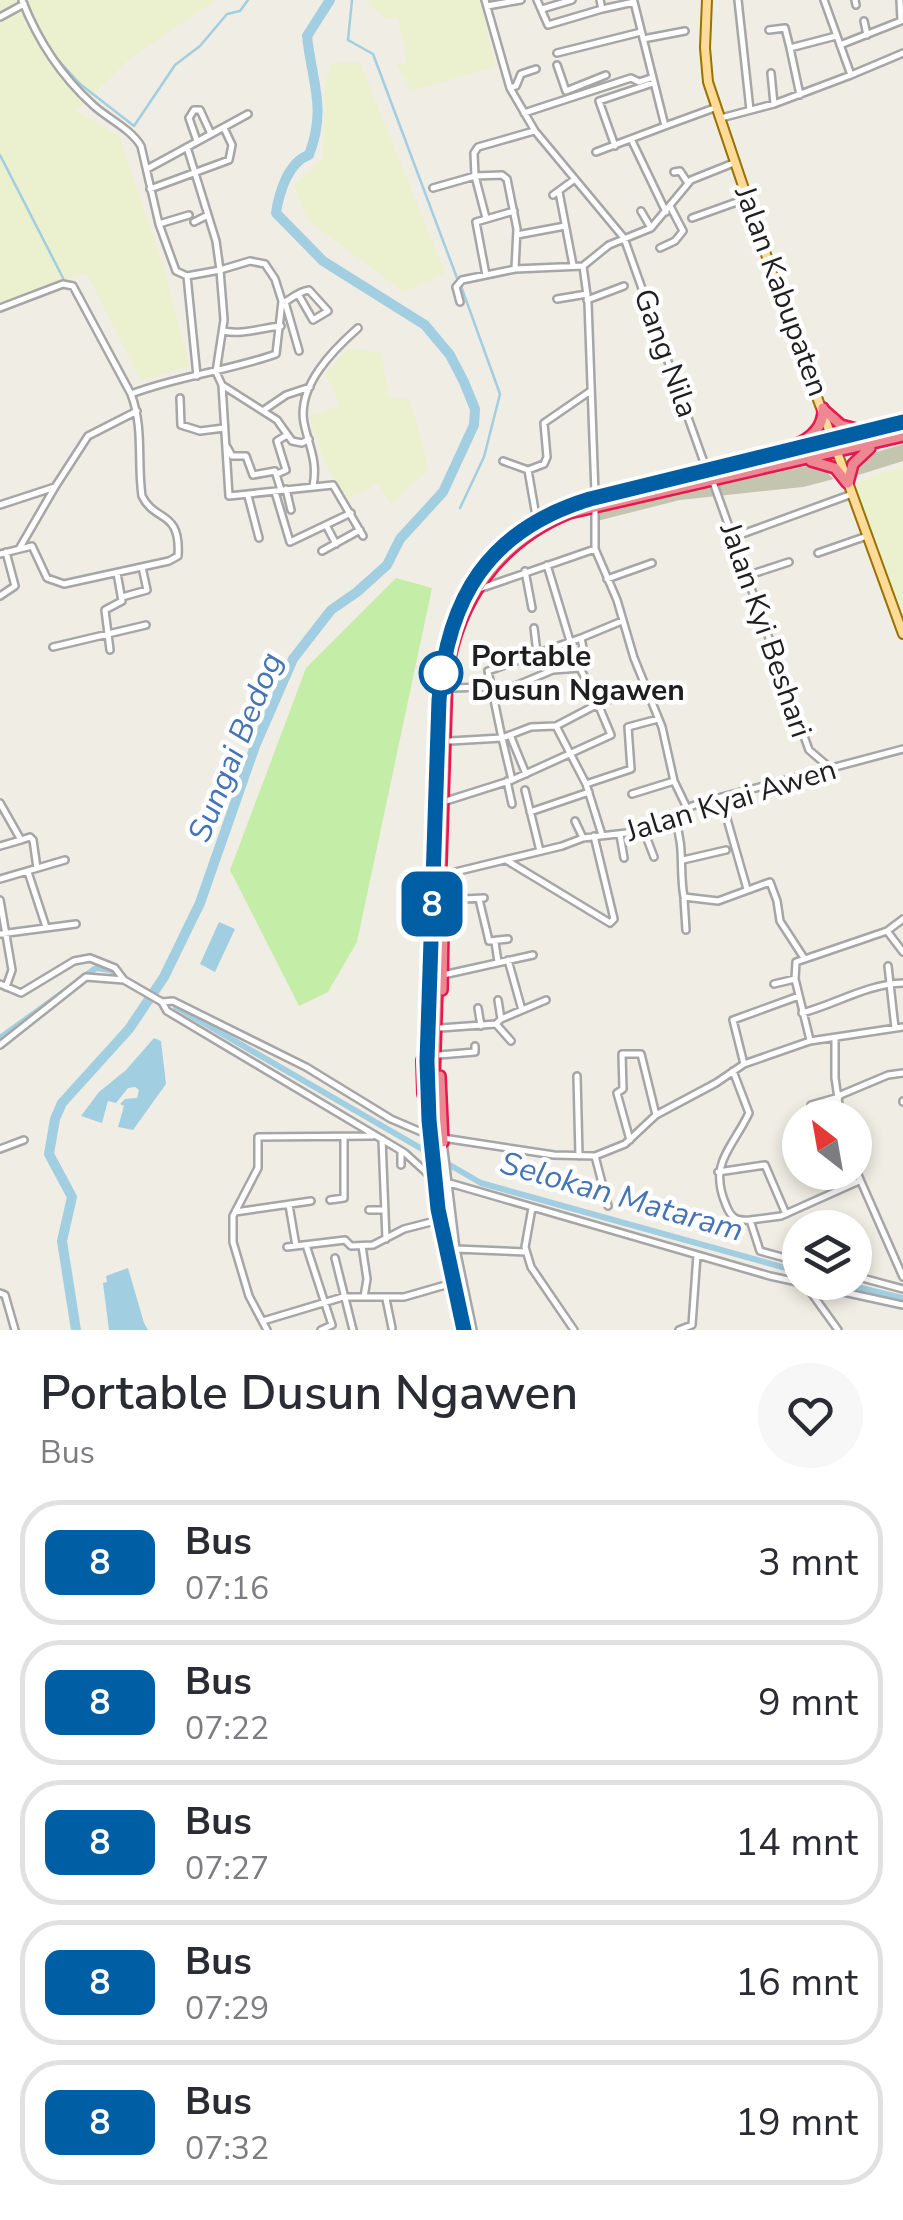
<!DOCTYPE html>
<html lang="id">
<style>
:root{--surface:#fff;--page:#f7f7f7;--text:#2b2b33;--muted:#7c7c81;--line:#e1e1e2}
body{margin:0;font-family:"Nunito Sans",sans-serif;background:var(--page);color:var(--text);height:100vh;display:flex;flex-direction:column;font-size:38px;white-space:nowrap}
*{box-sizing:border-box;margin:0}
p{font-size:32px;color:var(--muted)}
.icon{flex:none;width:55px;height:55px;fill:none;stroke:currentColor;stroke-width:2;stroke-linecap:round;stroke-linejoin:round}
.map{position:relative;height:1330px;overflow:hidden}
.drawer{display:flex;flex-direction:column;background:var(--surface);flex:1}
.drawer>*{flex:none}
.badge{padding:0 20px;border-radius:15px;font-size:35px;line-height:65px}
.needle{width:65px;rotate:329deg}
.tools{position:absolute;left:782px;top:1100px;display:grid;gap:20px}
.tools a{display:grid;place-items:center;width:90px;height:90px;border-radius:50%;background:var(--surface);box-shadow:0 5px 15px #0003;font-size:50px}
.map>.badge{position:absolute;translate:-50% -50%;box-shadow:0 0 0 5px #fff}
.round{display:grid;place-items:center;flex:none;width:105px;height:105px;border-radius:52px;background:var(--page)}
.head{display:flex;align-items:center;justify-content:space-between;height:170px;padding:0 40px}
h1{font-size:48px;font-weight:600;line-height:75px}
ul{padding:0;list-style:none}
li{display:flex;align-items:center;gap:30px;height:125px;margin:0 20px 15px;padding:0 20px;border:5px solid var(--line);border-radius:40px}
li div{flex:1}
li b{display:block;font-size:38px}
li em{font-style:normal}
li .badge{min-width:110px;font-weight:700;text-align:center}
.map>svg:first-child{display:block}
.construction{fill:#c4c5af}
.farmland{fill:#ebf0ce}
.grass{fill:#c4eea7}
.water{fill:#a2cee1}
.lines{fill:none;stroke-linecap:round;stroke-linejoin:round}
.stream{stroke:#a2cee1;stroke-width:2.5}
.canal{stroke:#a2cee1;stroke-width:6}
.river{stroke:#a2cee1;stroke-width:10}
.minor-casing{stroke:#a6a6a6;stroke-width:10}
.major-casing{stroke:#997200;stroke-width:12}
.highway-casing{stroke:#e7184f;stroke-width:14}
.minor{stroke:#fff;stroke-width:5}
.major{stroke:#ffdb9a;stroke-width:8}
.highway{stroke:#ed8792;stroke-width:9}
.line-casing{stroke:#fff;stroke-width:22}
.line{stroke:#005ea5;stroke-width:15}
.stop-dot{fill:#fff;stroke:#005ea5;stroke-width:5}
.labels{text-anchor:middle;stroke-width:9;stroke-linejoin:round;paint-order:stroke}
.street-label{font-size:30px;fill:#1f1f1f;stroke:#fff}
.stop-label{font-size:30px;font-weight:bold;fill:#1f1f1f;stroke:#fff;text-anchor:start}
.water-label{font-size:32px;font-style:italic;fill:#4474b5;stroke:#fff}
</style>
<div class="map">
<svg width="903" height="1330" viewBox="0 0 903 1330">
<rect width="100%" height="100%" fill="#f0ede4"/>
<path class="construction" d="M903 444V461L852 477 857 464 867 455Z
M817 464 834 479 803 487 680 500 597 521 598 511Z"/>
<path class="farmland" d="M0 0H215L128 60 76 111 119 136 166 275 189 366 141 380 86 272 0 304Z
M370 0H480L495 66 412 91 396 65 407 62 398 17 385 19 368 3Z
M332 63H360L445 273 404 292 309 221 293 186 323 159 325 83Z
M348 349 381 352 389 398 409 399 423 446 428 470 391 505 378 483 347 500 325 463 309 417 340 405 326 374Z
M903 466V619L853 484Z"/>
<path class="grass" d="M396 578 432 588 357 942 328 992 299 1006 230 870 306 668Z"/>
<path class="water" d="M219 922 235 929 215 972 200 964Z
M154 1038 161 1041 166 1084 133 1130 118 1127 124 1106 120 1104 125 1099 137 1098 139 1090 135 1087 128 1088 116 1103 108 1101 102 1123 81 1116 99 1092 126 1070Z
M128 1268 144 1323 148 1330H109L103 1283 107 1282 106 1276Z"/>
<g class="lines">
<path class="stream" d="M26 0 37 26
M352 0 348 40 373 54 457 278
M50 51 80 84 134 126 175 65 200 46 227 14 240 11 248 0
M0 155 63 278
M460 508 484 457 500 394 461 286"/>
<path class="canal" d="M82 978 96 968 110 970 118 975
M176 1007 481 1183 800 1272
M0 1038 72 986
M836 1282 903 1298"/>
<path class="river" d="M76 1330 62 1241 72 1197 49 1154 55 1119 62 1103 129 1029 164 977 200 903 255 746 293 659 331 610 357 592 387 565 400 539 443 492 474 425 475 409 464 382 450 355 425 325 323 261 276 213C279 193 288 162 309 155 327 108 312 83 307 36L330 0"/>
<defs>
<path id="minor" d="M22 0C38 41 60 75 93 105 108 119 130 128 141 146L159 224 176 271 187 276 220 270 224 320 216 372 222 385 229 496 333 485 363 536
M485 0 510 88 535 131 624 238 706 468
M537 0 548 25 602 9
M738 0 750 110
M855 0 856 5
M487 6 521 0
M542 9 572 0
M0 17 24 4
M864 21 867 35
M769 30 785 28 790 48
M643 39 685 31
M840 45 901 21 900 0
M557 53 641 32
M557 65 566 91
M771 73 774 104
M851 75 903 53
M510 88 516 86 521 74 536 69
M566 91 606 75
M800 95 790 48 836 36
M524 113 631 78 639 82 651 78
M721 118 774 104 851 75 824 0
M665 126 717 107
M197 141 189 118 194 110H200L211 134
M632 141 666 212
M615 146 599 101 653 83
M187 147 216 241 220 270 250 261 265 264 275 279 282 301 285 302 299 351
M596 152 665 126 634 2 602 9 600 0
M147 169 248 114
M674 172 680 171 688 183
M433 188 475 176 474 153 478 147 534 131
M150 189 229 160 232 145 224 128
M559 192 573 265
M553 195 575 179
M641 211 651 228
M486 218 475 176 502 175 507 179 517 229 515 269
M692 218 748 198
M194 222 208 215
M159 224 189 215
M517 235 565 226
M660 248 675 241 683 231 670 206
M486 275 476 222 514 211
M187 276 197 376
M557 299 587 294
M587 300 624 286
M285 302C293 297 300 291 309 290L328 311 313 320 298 294
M460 302 456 287 462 280 515 269 583 266
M0 308 63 284 73 286 131 394C178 376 228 371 276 354L282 301
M223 331C243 335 260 328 281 326
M222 385 277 420 292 441 302 443 309 439
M180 398 181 425 200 431 224 428
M264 410 286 395 310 387
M227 447 232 456H246L253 475 275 471 281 490
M503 461 528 470 544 464 547 457 544 423 589 392
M528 470 536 516
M277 474 286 470 277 441 287 435
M713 482 809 750 829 767
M313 486C318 461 309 447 304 423 297 386 333 350 358 328
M286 489 291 510
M275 492 290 542 351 513
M595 493 588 303 583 266 609 245 651 228 691 180 736 162
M248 496 259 538
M0 505 55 487 88 436 137 411
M595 510V549L617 600 634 658 662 727 674 781 687 808
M326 525 336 544
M734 537 852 494
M19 549 55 487
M322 551 360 530
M818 553 867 536
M0 554 32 546 47 578 64 584 169 561 178 556C181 509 155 523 142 496 137 461 144 428 131 394
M547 565 570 641
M525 571 532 608
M746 576 789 562
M607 579 652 563
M482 588 595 549
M0 596 15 586 6 552
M122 597 147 590 142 567
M534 628 537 653
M53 647 146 625
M110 650 105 610 122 601 117 573
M452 688 515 686 553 670 580 668
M555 726 531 727 502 738 488 671 581 638
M510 735 526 774
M450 741 502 738 512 780
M507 781 512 804
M586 784 631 769 628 727 658 719
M525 790 540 851
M632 794 674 781
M721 798 747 889
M446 801 512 780 611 735 598 704 645 686
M0 803 21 840 30 837 33 840 37 868
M530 812 589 792
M575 821 583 838
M675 821C685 847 679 870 684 897L718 901 770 882 777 901 780 921 804 958
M644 831 654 857
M602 835 586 784 556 726 598 704 580 668 584 653 581 638 622 621
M620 835 624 858
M0 846 21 840
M506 860 610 923 614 919 594 836
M683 860 726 850
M28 872 46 927
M443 875 562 846 583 838 644 831 675 819 687 808 703 802 903 749
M0 879 65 860
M479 899 489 941 508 939
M684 899 686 930
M0 900 12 970 6 987
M443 900 484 898
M887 931 903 952
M0 934 76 924
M495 942 498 962
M508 960 522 1010
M888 966 895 1028
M443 975 533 955
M0 984 21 993 74 961 90 958 115 968 124 980 162 1002 167 1011 405 1153 428 1174
M774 984 795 979
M498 1000 501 1019
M162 1002 173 1001 306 1067 391 1119 426 1134
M478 1008 481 1026
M802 1013C836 1004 867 984 903 983
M496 1024 511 1041
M440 1028 496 1024 501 1019 546 1000
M835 1038V1078L841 1118
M810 1040 795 979 796 962 887 931 903 919
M0 1045 86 977 124 980
M439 1055 475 1052V1046
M744 1064 733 1020 799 996
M733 1071 749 1113C732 1149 708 1163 726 1205 731 1218 736 1221 750 1220L760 1251 800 1262
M577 1076 579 1156
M838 1096 888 1075 903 1073
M903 1101V1102
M811 1105 839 1097
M443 1138 554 1155 595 1156 625 1144 656 1115 716 1083 744 1064 810 1041 903 1027
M382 1139 386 1239
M425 1139 433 1210 458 1330
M630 1140 617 1093 623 1089 622 1054H641L656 1115
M443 1142 456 1249 473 1330
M0 1149 24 1140
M595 1156 608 1206
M401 1165V1151
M855 1168 903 1277
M718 1172 765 1165 786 1214
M446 1182 770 1276 903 1305
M330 1200 344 1198V1138
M289 1205 296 1246
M532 1208 525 1247 531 1267 574 1330
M369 1210H384
M235 1212 311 1201
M750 1220 781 1216 859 1181
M306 1245 332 1325 321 1330
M362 1246 367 1279 364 1297
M287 1247 345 1240 351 1246 373 1245 404 1229 435 1221
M456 1249 526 1252
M335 1258 353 1330
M855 1276 903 1289
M805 1284 838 1330
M0 1293 5 1295 15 1330
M386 1299 392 1328
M263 1321 343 1297H404L449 1284
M267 1330 249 1296 233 1242V1216L258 1168V1137L373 1136
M679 1330 692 1325 697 1255"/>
<path id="major" d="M707 0 705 48 708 82 776 284 903 634"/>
<path id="highway" d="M824 410 841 425 860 430
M795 445C811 438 824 427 823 408
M811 461 835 468 847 483
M848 483 853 464 870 448
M442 990 443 931
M422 1060 423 1094
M440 1076 443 1142
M434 1080 447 674C458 600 499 542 569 513L903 436
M464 1330 438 1209 429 1120 427 1061 439 701C448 597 486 531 590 499L903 424"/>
</defs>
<use href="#minor" class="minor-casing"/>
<use href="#major" class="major-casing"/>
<use href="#highway" class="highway-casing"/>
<use href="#minor" class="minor"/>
<use href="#major" class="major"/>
<use href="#highway" class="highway"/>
</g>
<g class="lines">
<defs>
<path id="line" d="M464 1330 438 1209 429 1120 427 1061 439 700C447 598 488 530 590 499L903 422"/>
</defs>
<use href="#line" class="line-casing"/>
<use href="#line" class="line"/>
</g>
<circle class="stop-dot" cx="441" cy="673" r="20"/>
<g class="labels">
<g class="street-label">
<text transform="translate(782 291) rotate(70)" y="10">Jalan Kabupaten</text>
<text transform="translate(666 353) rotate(70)" y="10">Gang Nila</text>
<text transform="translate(766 630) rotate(71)" y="10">Jalan Kyi Beshari</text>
<text transform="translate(731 800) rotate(-17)" y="10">Jalan Kyai Awen</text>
</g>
<g class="stop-label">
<text x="471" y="666">Portable<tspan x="471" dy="34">Dusun Ngawen</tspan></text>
</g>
<g class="water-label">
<text transform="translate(235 747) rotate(-68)" y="11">Sungai Bedog</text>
<text transform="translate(622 1196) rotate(16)" y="11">Selokan Mataram</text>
</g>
</g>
</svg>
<div class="tools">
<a><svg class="needle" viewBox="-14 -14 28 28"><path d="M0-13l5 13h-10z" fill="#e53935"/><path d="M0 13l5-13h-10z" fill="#7c7c81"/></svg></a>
<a><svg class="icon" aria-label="layers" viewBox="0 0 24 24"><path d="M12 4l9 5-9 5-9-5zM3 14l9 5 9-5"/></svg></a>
</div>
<b class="badge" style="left:432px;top:904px;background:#005ea5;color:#fff">8</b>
</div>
<section class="drawer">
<div class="head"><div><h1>Portable Dusun Ngawen</h1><p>Bus</p></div><a class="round"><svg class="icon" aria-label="heart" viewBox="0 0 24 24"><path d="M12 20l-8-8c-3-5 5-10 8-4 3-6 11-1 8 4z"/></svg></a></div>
<ul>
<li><span class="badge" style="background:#005ea5;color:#fff">8</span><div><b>Bus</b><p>07:16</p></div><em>3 mnt</em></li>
<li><span class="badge" style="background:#005ea5;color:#fff">8</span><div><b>Bus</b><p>07:22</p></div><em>9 mnt</em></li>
<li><span class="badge" style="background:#005ea5;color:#fff">8</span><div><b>Bus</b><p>07:27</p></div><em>14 mnt</em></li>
<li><span class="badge" style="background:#005ea5;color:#fff">8</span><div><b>Bus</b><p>07:29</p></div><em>16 mnt</em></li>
<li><span class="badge" style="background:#005ea5;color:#fff">8</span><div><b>Bus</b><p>07:32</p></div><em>19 mnt</em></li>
</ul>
</section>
